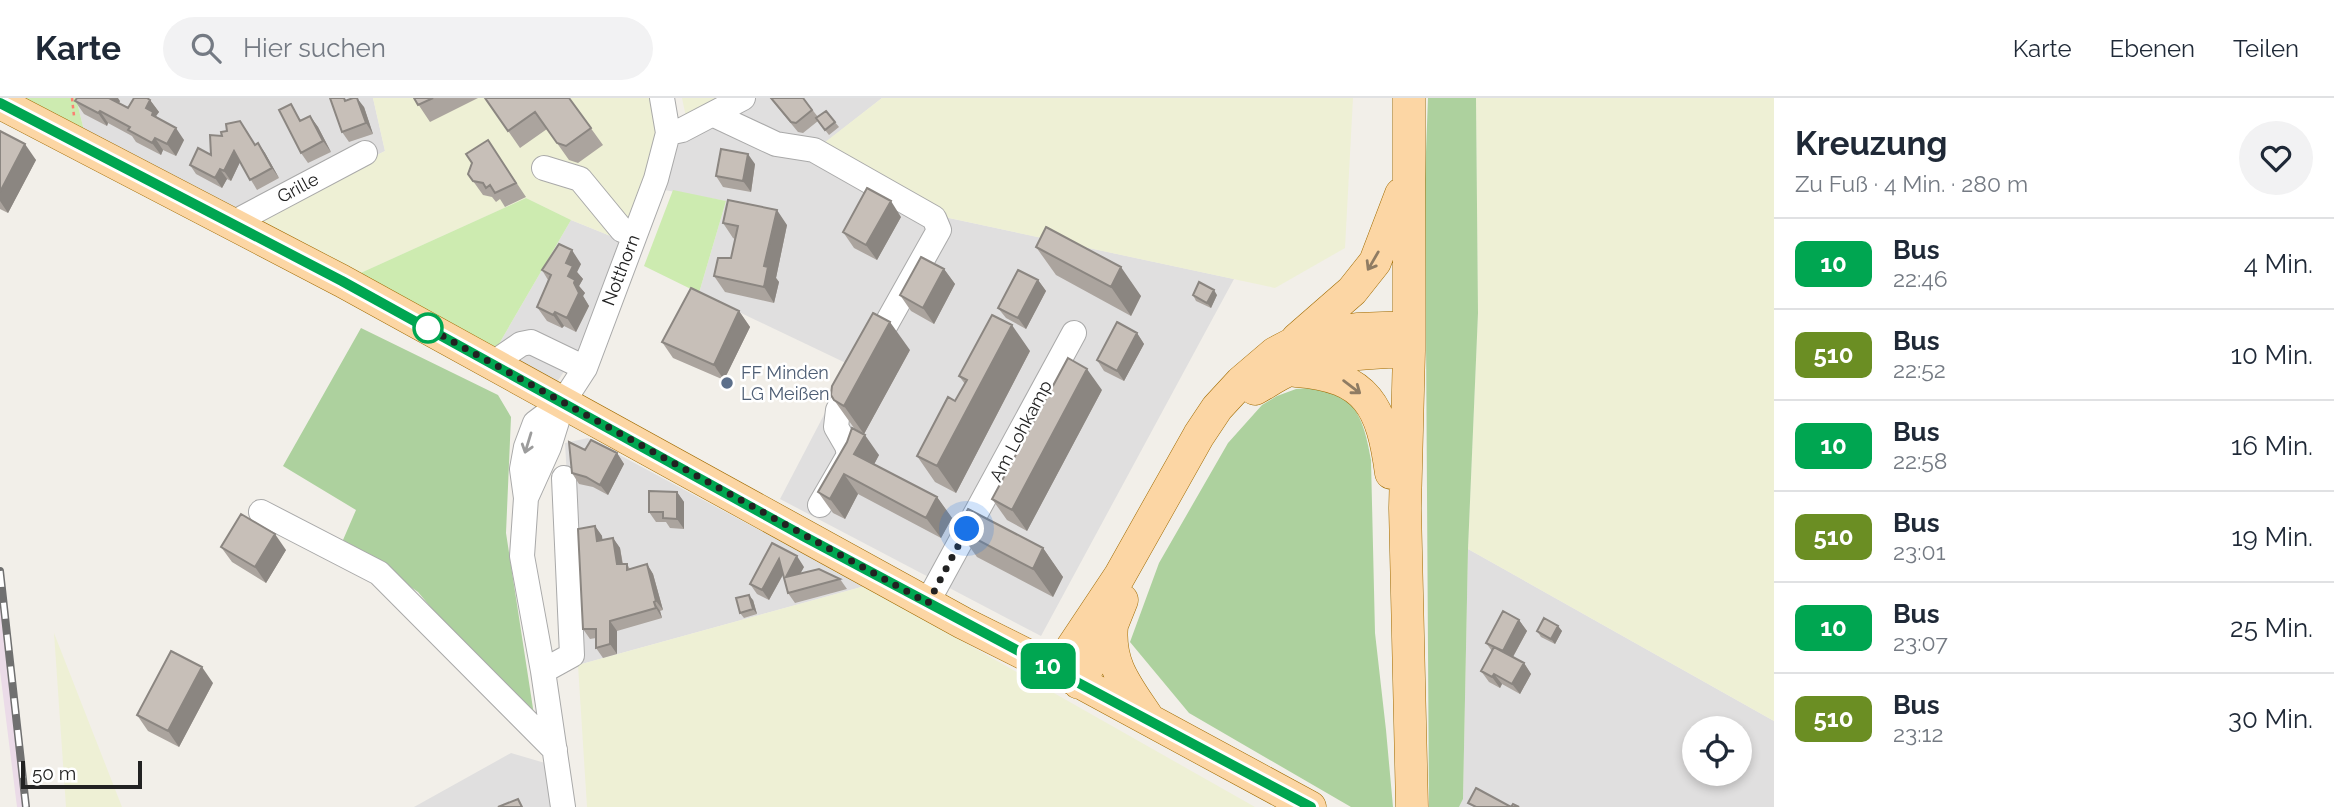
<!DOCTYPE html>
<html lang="de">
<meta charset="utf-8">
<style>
:root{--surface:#fff;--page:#f2f2f3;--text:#1f2937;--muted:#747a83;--line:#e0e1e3}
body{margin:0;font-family:Raleway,sans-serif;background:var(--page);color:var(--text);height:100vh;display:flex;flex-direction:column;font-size:26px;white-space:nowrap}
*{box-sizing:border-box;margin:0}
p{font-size:23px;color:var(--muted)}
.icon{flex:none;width:38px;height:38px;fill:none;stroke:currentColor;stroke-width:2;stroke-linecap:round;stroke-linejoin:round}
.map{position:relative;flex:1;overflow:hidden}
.sheet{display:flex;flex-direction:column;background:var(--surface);width:560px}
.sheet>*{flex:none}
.badge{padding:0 14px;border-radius:10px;font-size:24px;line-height:46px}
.buttons{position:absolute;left:1682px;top:618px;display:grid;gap:14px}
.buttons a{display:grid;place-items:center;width:70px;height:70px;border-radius:50%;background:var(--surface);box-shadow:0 4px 10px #0003;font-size:35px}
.scale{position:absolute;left:21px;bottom:18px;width:121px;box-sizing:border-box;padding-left:7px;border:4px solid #222;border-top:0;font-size:19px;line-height:24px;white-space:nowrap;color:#222;-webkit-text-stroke:5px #fff;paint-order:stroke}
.you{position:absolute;width:35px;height:35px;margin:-18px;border:5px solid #fff;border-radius:50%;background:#1a73e8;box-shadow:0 0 0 10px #1a73e833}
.map>.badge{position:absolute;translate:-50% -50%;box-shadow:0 0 0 4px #fff}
.round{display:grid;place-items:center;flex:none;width:74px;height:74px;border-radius:37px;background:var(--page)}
.overview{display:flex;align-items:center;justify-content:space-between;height:119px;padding:0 21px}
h1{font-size:33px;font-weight:700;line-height:52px}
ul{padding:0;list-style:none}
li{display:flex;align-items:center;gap:21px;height:91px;padding:0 21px;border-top:2px solid var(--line)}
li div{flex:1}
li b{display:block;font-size:26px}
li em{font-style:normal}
li .badge{min-width:77px;font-weight:700;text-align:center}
header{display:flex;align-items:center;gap:42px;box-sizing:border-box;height:98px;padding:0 35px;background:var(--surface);border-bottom:2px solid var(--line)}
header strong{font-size:33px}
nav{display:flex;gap:38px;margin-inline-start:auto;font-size:24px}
.search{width:490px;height:63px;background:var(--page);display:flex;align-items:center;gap:18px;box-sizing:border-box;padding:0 24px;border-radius:38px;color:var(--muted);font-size:26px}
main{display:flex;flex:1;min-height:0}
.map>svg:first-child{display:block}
.residential{fill:#e0dfdf;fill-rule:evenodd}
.industrial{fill:#ebdbe8}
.farmland{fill:#eef0d5}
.grass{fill:#cdebb0}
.forest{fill:#add19e}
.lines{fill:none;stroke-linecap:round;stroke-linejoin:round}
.minor-casing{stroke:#a9a9a9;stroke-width:26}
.major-casing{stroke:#a06b00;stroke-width:33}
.path{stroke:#fa8072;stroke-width:2.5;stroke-dasharray:3.5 3.5;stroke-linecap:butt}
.minor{stroke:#fff;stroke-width:24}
.major{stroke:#fcd6a4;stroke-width:32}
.rail-casing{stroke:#707070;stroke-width:8}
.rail{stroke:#fff;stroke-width:5;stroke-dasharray:16;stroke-linecap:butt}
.wall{fill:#aba49e}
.shaded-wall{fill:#8b8681}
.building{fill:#c7bfb8;stroke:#8b8681;stroke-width:2}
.oneway{stroke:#8f7c63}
.oneway2{stroke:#9c9c9c}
.line-casing{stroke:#fff;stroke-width:16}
.line{stroke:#00a651;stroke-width:10}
.walk{stroke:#222;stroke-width:7;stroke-dasharray:0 12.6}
.stop-dot{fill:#fff;stroke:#00a651;stroke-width:3.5}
.service-dot{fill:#5c6f8a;stroke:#fff;stroke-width:2.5}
.labels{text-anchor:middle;stroke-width:5;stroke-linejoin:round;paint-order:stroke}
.street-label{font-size:18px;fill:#222;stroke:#fff}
.service-label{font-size:18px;fill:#4e5e75;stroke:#fff;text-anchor:start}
</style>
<header>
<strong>Karte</strong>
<div class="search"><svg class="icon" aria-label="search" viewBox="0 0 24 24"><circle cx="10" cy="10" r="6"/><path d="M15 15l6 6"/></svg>Hier suchen</div>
<nav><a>Karte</a><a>Ebenen</a><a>Teilen</a></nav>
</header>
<main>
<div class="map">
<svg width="1774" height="709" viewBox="0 0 1774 709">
<rect width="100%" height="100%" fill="#f2efe9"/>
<path class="residential" d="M76 0H373L385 53 248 122 88 49Z
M732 0H882L812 55 935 117 1234 181 1041 538 780 401 850 267 699 195 726 103 642 88 653 56Z
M571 122 623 143 584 244 557 284 496 251Z
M588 340 761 433 865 488 578 567 565 345Z
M1468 451 1774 623V709H1459L1463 701ZM1694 630H1740V676H1694Z
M511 655 545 665 551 709H414Z"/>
<path class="industrial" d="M0 474 29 709H17L0 573Z"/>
<path class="farmland" d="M373 0H652L659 32 623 143 571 122 526 100 354 178 248 122 385 53Z
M682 0H732L686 19Z
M882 0H1353L1345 150 1275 190 935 117 811 55Z
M1476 0H1774V623L1468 451 1478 215Z
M865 488 1255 709H587L578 567Z
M54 535 122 709H66Z"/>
<path class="grass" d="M0 0H76L88 49Z
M673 92 726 103 699 195 644 168Z
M526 100 571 122 496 251 354 178Z"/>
<path class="forest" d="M1428 0H1476L1478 215 1468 451 1463 701 1459 709H1429L1425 81Z
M361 230 498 297 511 319 506 435 534 617 520 616 418 494 343 442 356 412 283 368Z
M1310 290C1318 292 1328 293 1337 296 1361 306 1367 340 1371 362L1375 535 1386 632 1393 709H1351L1189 615 1130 544 1159 465 1228 345 1262 307 1277 298 1296 291Z"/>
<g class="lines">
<defs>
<path id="minor" d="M714 17 776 46 814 52 934 120 939 132 838 312 836 329 847 348 849 357 820 407
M668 35 682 32 743 0
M544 70 580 81 622 132 634 137
M231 126 365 55
M492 266 521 246 531 244 585 270
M526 400 549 349 563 304 585 270 656 81 668 35 662 0
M261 414 379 475 555 652
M927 505 1074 235
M543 573 572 557 564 380
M563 709 543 573 522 458 526 400 522 371 526 349 535 325 563 304"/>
<path id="major" d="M1409 0V253L1405 410 1412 709
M0 5 342 183 963 525 1057 572 1310 709
M1297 241 1352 193 1375 164 1401 96
M1296 273C1368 278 1382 309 1391 375
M1255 291C1266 285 1277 277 1289 272 1327 256 1368 255 1409 253
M1112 527C1108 567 1127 588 1148 620
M1057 572 1119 479 1199 337 1217 310 1241 284 1275 255 1294 245 1331 235 1357 231 1409 229
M1079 585 1112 527 1122 502"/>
</defs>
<use href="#minor" class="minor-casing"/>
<use href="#major" class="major-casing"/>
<path class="path" d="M72 0 74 18"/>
<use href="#minor" class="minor"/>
<use href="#major" class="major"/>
<defs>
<path id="rail" d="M0 473 26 709"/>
</defs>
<use href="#rail" class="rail-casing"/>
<use href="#rail" class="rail"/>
</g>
<path class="wall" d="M348 0V2L364 9 373 36 349 44 342 34Z
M414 0H478L430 24Z
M485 0H569L603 47 578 65 569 62 547 31 520 50Z
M770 0H803L818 19 826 13 839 29 829 37 818 23 803 35 798 34Z
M150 2 159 14 156 18 157 20 184 42 176 58 163 52 161 57 136 44 132 38 108 25 107 28 84 16 75 3H120L119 5 128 10Z
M291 6 301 23 310 18 318 29 331 54 308 65 301 55Z
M0 33 36 62 8 115 0 111Z
M247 33 255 47 258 45 265 55 279 80 257 92 240 64 231 83 227 81 222 90 196 76 190 67 211 57 222 38Z
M488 42 526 99 505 109 500 101 496 104 492 99 483 97 468 76Z
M755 66 751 94 723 89 716 78Z
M901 119 877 162 854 150 843 134Z
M723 125 787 127 776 180 779 184 774 205 725 194 714 178 731 160 735 141 733 140Z
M1036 149 1141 198 1131 218 1056 177Z
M581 166 577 174 583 181 579 188 585 195 583 198 589 208 576 234 564 228 562 230 547 223 537 209 548 182 542 172Z
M944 171 955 186 934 226 911 213 900 197Z
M1038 182 1046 193 1026 231 1006 220 998 210Z
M1193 197H1217L1211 210 1196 203Z
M739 213 750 229 724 282 673 260 662 244Z
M1137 235 1144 246 1124 283 1104 273 1097 262Z
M910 252 864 336 854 330 834 302Z
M1030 253 956 395 935 384 917 358 955 303 965 286 959 278Z
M1102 292 1027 433 1007 422 992 401Z
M847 344 879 357 874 366 937 399 952 420 941 440 858 396 845 421 833 415 818 394Z
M585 352 617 355 624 366 608 397 593 389 579 386 572 375Z
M677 394 684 404V431L670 430 666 424H656L649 414Z
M595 428 602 438V442L613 440 620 450 623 466H627L630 471 647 466 653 476 663 512 660 513 662 520 617 533V556L603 560 596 550V540L590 541 583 531Z
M957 431 1043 450 1063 479 1053 499 977 459Z
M221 449 286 452 266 485 232 464Z
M804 469 800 475 840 481 847 491 795 505 788 495 783 477 769 502 757 496 750 486Z
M753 502 757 516 744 520 740 515Z
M1519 522 1527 533 1513 559 1524 565 1531 576 1520 596 1502 586 1500 590 1489 584 1481 573 1492 553 1486 545Z
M1558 528 1562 533 1555 546 1541 539 1537 533Z
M213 585 179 649 148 633 137 617Z"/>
<path class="shaded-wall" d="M108 0H118L120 3 115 11Z
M357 0 364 9 373 36 366 25Z
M150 2 159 14 156 18 162 26 146 10Z
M100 13 108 25 107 28 98 15Z
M310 18 318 29 331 54 323 43Z
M176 30 184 42 176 58 167 46Z
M155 40 163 52 161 57 152 45Z
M258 45 265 55 279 80 272 70Z
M25 46 36 62 8 115 0 103V94Z
M234 53 241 62 231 83 224 73Z
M748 56 755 66 751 94 743 83Z
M220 71 227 81 222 90 215 80Z
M891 103 901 119 877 162 866 147Z
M777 112 787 127 776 180 779 184 774 205 764 189V168Z
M572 152 581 166 577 174 583 181 579 188 585 195 583 198 589 208 576 234 567 220 568 178 566 165Z
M1121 169 1141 198 1131 218 1111 189Z
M944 171 955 186 934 226 923 210Z
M1038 182 1046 193 1026 231 1018 220Z
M1214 192 1217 197 1211 210 1207 205Z
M739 213 750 229 724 282 714 267Z
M555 214 564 228 562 230 553 217Z
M890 224 910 252 864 336 844 308Z
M1012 227 1030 253 956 395 937 368Z
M1137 235 1144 246 1124 283 1117 273Z
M1087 271 1102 292 1027 433 1012 412Z
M865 337 879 357 869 376 854 356Z
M617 355 624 366 608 397 600 387Z
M844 376 858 396 845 421 830 401Z
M677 394 684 404V431L677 421Z
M937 399 952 420 941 440 926 420Z
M595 428 602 438 604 452 597 443Z
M275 436 286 452 266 485 255 469Z
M613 440 620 450 624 476 617 466Z
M1043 450 1063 479 1053 499 1033 471Z
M797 458 804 469 793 489 786 479Z
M779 461 786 471 769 502 762 492Z
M647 466 653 476 663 512 656 503Z
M749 497 753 502 757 516 753 511Z
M654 504 660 513 662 520 656 510Z
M1519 522 1527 533 1510 564 1503 553Z
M610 523 617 533V556L610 546Z
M1558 528 1562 533 1555 546 1551 541Z
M1524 565 1531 576 1520 596 1512 586Z
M202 569 213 585 179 649 168 633Z
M1494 576 1502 586 1500 590 1492 579Z"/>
<path class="building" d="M77 0H109L128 10 134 0H147L150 2 146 10 153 14 152 17 176 30 167 46 155 40 152 45 128 32 130 29 100 13 98 15 75 3Z
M330 0H344L345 3 353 0H357L366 25 342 34Z
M414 0H433L418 7Z
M485 0H569L591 30 566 48 557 45 535 14 508 33Z
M771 0H803L812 12 796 25 791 24Z
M291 6 300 23 310 18 323 43 301 55 279 12Z
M826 13 835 24 825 32 816 20Z
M240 23 255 47 258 45 272 70 250 82 234 53 224 73 220 71 215 80 190 67 198 50 211 57 210 37 222 38 221 34 227 33 226 26Z
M0 33 25 46 0 94Z
M488 42 516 85 495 95 490 87 486 90 483 85 473 83 468 76 472 65 466 56Z
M721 51 748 56 743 83 716 78Z
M867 90 891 103 866 147 843 134Z
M728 102 777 112 764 168 768 169 764 189 714 178 718 160H731L738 128 723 125Z
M1046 129 1121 169 1111 189 1036 149Z
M559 146 572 152 566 165 573 168 568 178 575 182 574 185 579 195 567 220 555 214 553 217 537 209 551 177 542 172Z
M921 159 944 171 923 210 900 197Z
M1018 172 1038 182 1018 220 998 210Z
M1199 184 1214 192 1207 205 1193 197Z
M691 190 739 213 714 267 662 244Z
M873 215 890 224 844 308 834 302 831 297 832 288Z
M992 217 1012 227 937 368 917 358 948 299 955 303 967 282 959 278Z
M1117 224 1137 235 1117 273 1097 262Z
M1068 260 1087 271 1012 412 992 401Z
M852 330 865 337 854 356 937 399 926 420 844 376 830 401 818 394 847 344Z
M591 342 617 355 600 387 586 379 572 375 569 344 585 352Z
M649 393 677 394V421L663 420V414H649Z
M968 411 1043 450 1033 471 957 431Z
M241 416 275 436 255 469 221 449Z
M595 428 597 443 613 440 617 466H627V472L647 466 656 503 654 504 656 510 610 523V546L596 550V531H583L578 431Z
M772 445 797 458 786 479 819 471 840 481 788 495 779 461 762 492 750 486Z
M749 497 753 511 740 515 736 500Z
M1503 513 1519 522 1503 553 1486 545Z
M1544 520 1558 528 1551 541 1537 533Z
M1494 549 1524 565 1512 586 1494 576 1492 579 1481 573Z
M171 553 202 569 168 633 137 617Z
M1476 690 1511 709 1513 706 1519 709H1476L1468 705Z
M518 701 522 709H498Z"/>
<defs><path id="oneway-shaft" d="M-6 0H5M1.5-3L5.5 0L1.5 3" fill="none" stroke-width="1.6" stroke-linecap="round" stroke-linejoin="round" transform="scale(1.75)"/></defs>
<g class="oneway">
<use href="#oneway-shaft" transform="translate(1373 163) rotate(120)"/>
<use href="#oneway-shaft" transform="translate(1352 289) rotate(37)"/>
</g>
<use class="oneway2" href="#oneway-shaft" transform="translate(528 345) rotate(107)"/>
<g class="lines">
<defs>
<path id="line" d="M0 5 342 183 805 439 1311 709"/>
</defs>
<use href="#line" class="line-casing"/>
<use href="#line" class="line"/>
<path class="walk" d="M428 230 419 225 928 505 967 431"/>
</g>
<circle class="stop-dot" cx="428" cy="230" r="14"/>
<circle class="service-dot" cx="727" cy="285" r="7"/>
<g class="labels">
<g class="street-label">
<text transform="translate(298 90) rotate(-28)" y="6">Grille</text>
<text transform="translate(621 172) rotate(-69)" y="6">Notthorn</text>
<text transform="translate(1021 333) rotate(-62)" y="6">Am Lohkamp</text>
</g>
<g class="service-label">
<text x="741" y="281">FF Minden<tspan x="741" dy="21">LG Meißen</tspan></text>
</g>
</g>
</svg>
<div class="buttons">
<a><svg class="icon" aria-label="locate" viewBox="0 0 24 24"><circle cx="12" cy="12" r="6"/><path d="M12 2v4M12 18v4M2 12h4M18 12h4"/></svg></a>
</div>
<div class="scale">50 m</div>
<div class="you" style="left:967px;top:431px"></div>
<b class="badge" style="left:1048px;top:568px;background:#00a651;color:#fff">10</b>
</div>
<section class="sheet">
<div class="overview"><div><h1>Kreuzung</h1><p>Zu Fuß · 4 Min. · 280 m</p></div><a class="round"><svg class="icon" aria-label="heart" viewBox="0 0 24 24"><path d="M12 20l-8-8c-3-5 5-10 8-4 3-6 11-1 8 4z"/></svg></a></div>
<ul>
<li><span class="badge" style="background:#00a651;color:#fff">10</span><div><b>Bus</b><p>22:46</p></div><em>4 Min.</em></li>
<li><span class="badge" style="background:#6b8e23;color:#fff">510</span><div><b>Bus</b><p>22:52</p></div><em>10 Min.</em></li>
<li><span class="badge" style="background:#00a651;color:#fff">10</span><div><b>Bus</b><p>22:58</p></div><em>16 Min.</em></li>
<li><span class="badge" style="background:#6b8e23;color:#fff">510</span><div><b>Bus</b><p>23:01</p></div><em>19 Min.</em></li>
<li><span class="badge" style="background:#00a651;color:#fff">10</span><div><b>Bus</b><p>23:07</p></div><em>25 Min.</em></li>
<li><span class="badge" style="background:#6b8e23;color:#fff">510</span><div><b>Bus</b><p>23:12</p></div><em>30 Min.</em></li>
</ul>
</section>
</main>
